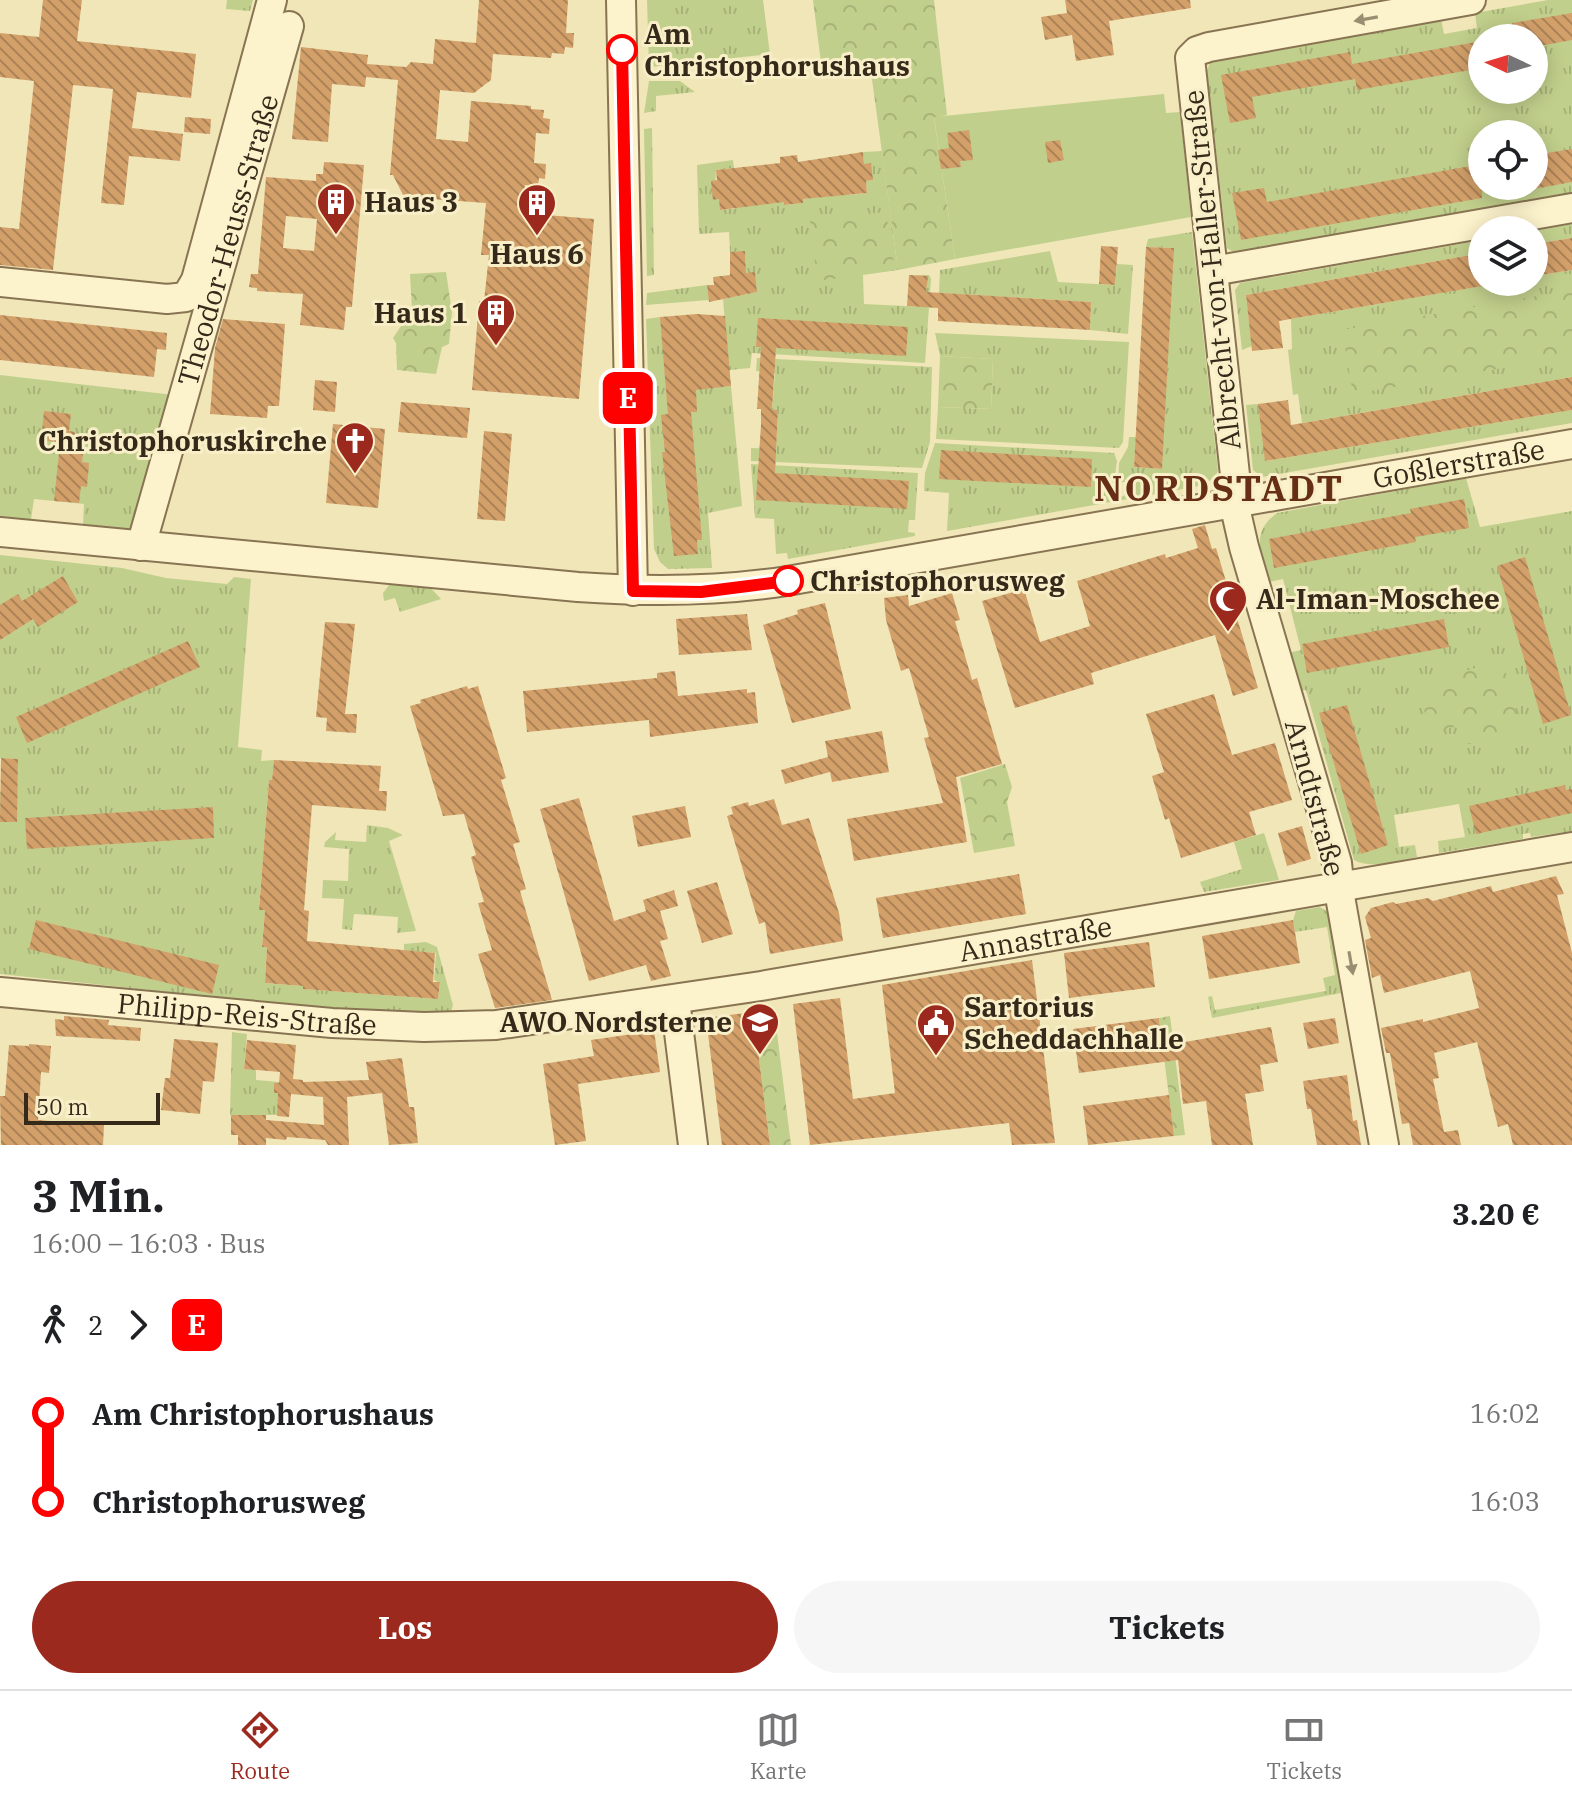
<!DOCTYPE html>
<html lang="de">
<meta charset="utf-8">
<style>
:root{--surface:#fff;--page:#f6f6f6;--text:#202124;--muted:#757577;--line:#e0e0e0;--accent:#9c291d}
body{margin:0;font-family:"IBM Plex Serif",serif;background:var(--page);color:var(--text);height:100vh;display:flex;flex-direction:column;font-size:30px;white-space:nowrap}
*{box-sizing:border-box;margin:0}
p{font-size:26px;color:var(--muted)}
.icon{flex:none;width:44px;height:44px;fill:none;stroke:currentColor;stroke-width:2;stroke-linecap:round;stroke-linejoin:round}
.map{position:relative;height:1145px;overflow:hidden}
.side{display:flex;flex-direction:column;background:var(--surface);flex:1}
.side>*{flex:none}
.badge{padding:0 16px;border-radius:12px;font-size:28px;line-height:52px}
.needle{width:52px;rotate:274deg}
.controls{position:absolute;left:1468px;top:24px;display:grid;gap:16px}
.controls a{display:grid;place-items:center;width:80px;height:80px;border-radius:50%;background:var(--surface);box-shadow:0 4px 20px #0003;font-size:40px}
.scale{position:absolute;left:24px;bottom:20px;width:136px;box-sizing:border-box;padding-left:8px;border:4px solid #352a19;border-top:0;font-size:22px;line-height:28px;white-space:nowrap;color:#352a19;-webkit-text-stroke:6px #f8efc8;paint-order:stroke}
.map>.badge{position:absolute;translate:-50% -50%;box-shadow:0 0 0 4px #fff}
.legs{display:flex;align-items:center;gap:12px;height:88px;padding:0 32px;font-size:26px}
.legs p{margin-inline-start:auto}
.head{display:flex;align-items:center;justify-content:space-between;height:136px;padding:0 32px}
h1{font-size:44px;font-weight:700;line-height:60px}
.cta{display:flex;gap:16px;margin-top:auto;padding:16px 32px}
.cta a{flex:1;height:92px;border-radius:48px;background:var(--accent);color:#fff;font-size:32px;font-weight:700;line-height:92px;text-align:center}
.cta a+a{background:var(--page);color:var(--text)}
ul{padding:0 32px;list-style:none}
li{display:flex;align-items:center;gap:28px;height:88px;font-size:30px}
li i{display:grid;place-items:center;width:12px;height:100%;margin:0 10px;background:currentColor}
li i::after{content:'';width:20px;height:20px;margin:-10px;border:6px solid;border-radius:50%;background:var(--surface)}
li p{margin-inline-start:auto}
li:first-child i{background:linear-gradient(#0000 50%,currentColor 0)}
li:last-child i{background:linear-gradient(currentColor 50%,#0000 0)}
.tab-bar{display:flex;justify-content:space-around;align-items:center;height:112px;border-top:2px solid var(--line);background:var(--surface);font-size:22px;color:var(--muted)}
.tab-bar a{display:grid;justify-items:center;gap:4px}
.tab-bar .selected{color:var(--accent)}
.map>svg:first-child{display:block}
.grass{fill:url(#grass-tufts);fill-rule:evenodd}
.forest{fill:url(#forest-crowns)}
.garden{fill:#c1cf8c}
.building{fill:url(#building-back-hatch);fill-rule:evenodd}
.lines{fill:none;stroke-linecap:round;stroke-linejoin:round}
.minor-casing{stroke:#887452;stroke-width:32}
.minor{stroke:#fcf2cb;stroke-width:28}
.oneway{fill:#988e72}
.line-1-casing{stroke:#fff;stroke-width:18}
.line-1{stroke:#f00;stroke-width:12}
.stop-1-dot{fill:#fff;stroke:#f00;stroke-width:4}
.labels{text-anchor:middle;stroke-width:6;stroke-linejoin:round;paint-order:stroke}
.stop-label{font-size:28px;font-weight:bold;fill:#352a19;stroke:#f8efc8;text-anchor:start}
.poi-label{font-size:28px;font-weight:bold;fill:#352a19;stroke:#f8efc8;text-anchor:start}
.street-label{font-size:28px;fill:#352a19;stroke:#f8efc8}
.district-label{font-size:36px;font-weight:bold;letter-spacing:2px;fill:#662e15;stroke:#f8efc8}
</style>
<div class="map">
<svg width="1572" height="1145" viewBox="0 0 1572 1145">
<defs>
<pattern id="grass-tufts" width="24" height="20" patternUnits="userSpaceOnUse" patternTransform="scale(2)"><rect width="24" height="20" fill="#c1cf8c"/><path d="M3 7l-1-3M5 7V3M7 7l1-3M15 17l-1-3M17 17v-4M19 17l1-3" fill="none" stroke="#a6b278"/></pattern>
<pattern id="forest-crowns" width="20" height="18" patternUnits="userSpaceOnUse" patternTransform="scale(2)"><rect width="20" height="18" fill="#c1cf8c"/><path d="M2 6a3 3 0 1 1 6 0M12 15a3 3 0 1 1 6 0" fill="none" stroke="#a6b278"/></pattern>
<pattern id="building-back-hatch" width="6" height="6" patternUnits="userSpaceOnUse" patternTransform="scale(2)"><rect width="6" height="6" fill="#d3a06a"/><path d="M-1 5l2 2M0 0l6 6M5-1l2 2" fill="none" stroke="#ac8356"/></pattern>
</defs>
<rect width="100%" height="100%" fill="#f1e6b8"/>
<path class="grass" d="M227 0H253L250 11 226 9Z
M647 0H763L770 54 649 67Z
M1548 0H1572V195L1236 254 1227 248 1207 71 1211 60 1441 19 1444 34 1477 28 1475 13ZM1482 38H1534V90H1482ZM1482 134H1534V186H1482Z
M649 81H680L695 92 656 96V111L644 113Z
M652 128 654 275 647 276 644 129Z
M882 151 898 270 863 275 864 304 925 307 927 276 909 275H929L931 279 925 363 752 353 750 368 729 370 723 299 757 292 755 273H746L745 252H730L729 232 699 234 697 165 733 160 734 168 716 170 714 200 719 199 721 210 738 208 737 197 784 202 785 205 802 203 803 199 839 195 849 184 850 195 867 193 866 181 873 180 864 164 863 152Z
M1572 224V238L1534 244V231Z
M1192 232 1218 471 1215 477 1204 485 1117 501V497L1124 496 1125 482H1118L1119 463 1128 447 1129 437H1136L1134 467 1161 469 1173 248 1146 247 1148 239Z
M1482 240V253L1246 295 1252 346 1242 350 1235 290 1240 283Z
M1050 251 1058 282 1115 285 1117 264 1133 265 1128 334 1090 330 1091 302 939 293 940 270Z
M1572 270V377L1302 423 1298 394 1293 395 1288 350 1292 349 1291 319 1503 282H1534V276Z
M707 285 709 300 646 305 647 293Z
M660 317 696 389 731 386 742 506 708 513 712 568 668 569 660 562 654 549 646 319Z
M935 333 1129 342 1123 442 1119 448 936 439 938 407 991 409 993 359 940 356Z
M757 358 932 367 930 442 922 468 751 461V448L776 449 778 411 772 410 775 373 756 371Z
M0 375 174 395 137 531 83 525 84 504 34 499 31 520 0 516Z
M1258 404 1266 461 1572 410V423L1262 477 1253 470 1246 405Z
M935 443 1114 453 1117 461 1111 502 947 531 949 493 924 491 925 473Z
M751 464 918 473 915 520H909L908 532 915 533V536L788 559 787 553 776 554 774 519 755 518Z
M1466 478 1480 527 1572 511V831L1531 837 1530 833 1523 834V839L1439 853 1438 841 1465 837 1459 804 1394 815 1399 847 1415 845 1417 857C1399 860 1371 870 1354 860L1306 690 1298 691 1288 653 1301 650 1283 579 1269 582C1262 553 1249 534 1277 513Z
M0 555 122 568 166 578 227 584 234 577 251 579 238 747 262 750 261 761 274 760 272 780H269L259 909 265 910 262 946 267 947 265 983 303 986 304 989 438 999 440 983 434 980 436 953 404 951V944L426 942 437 947 453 1005 450 1015 335 1010 0 974V792H17L18 759 0 758Z
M392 581 427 584 441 599 400 612 395 598 384 601 383 593Z
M367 825 388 828 403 835 389 841 416 931 397 933 398 917 354 914 352 930 342 929 344 899 322 898 323 880 348 881 349 849 324 847 325 842 336 832 335 840 366 842Z
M1264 833 1279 880 1204 892 1200 882 1242 869 1234 842Z
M1320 907 1328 912 1341 993 1212 1018 1208 997 1212 996 1215 1010 1326 991 1323 978 1335 975 1327 927 1295 932 1293 920 1296 911Z
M232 1032 247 1034 244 1068 256 1070V1080L279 1082 278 1115H230Z"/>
<path class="forest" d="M813 0H934L947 115 934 118 955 259 898 270 871 72 823 78Z
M886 212 895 270 824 280 823 269H816L810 220Z
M446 272 452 312 449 344 442 347 436 374 397 370 396 343 393 338 412 310 410 274Z
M1572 290V356L1353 394 1342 330Z
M940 356 993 359 991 409 938 407Z
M1502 659 1522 733 1468 744 1462 725 1431 733 1417 687Z
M1005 764 1012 787 1007 802 1015 846 974 853 960 778Z
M774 1009 791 1145H770L753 1012Z
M1170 1016 1185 1135 1174 1136 1159 1018Z"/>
<path class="garden" d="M1164 94 1166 113 1180 112 1191 217 955 259 934 117Z"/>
<path class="building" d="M43 0H82L77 41 196 54 191 98 137 92 132 128 183 134 180 161 129 156 124 205 101 203 113 89 73 85 53 270 0 265V227L19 229 34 81 0 77V33L39 37Z
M479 0H568L566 33H574L573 48 565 47 564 54 552 53 551 58 493 54 491 80 474 93 440 90 436 139 468 142 471 101 531 106V109L544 110 543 118 550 119 549 134 536 133 534 163 546 164 545 179 539 178 538 186 525 185 523 213 594 219 579 399 472 390 479 301H484L489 255H481L486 203 404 197 393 175H390L398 80 366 77 365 87 332 84 328 142 292 139 301 47 368 55 367 64 406 67 411 62 433 64 435 39 476 43Z
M1065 0H1190L1191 8 1109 21 1114 55 1076 61 1072 35 1045 40 1041 17 1067 13Z
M1572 13V40L1534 47V38H1514L1512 23Z
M1482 41V68L1357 90 1355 79 1252 97 1256 118 1230 123 1221 75 1350 52 1352 64Z
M185 117 211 119 210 134 184 132Z
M969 130 973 160 960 161 961 167 941 169 938 150 949 148 947 133Z
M1060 140 1064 160 1048 163 1045 142Z
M1572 149V182L1534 189V155Z
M863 152 864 164 871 163 873 180 866 181 867 193 803 199V203L784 205V202L720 210 719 199 713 200 711 181 717 180 716 170 780 163V157L797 155 798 162Z
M324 162 364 165 352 307H346L344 330 300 325 303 294 257 291V288L249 287 251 274H258L266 177 316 181V174H323ZM286 216 317 219 314 251 283 248Z
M1482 164V198L1241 240 1232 193 1264 188 1267 202Z
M1572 238V270L1534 276V244Z
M1101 246 1118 247 1115 285 1099 284Z
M1146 247 1174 248 1162 469 1134 467Z
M745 251 746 273 755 272 757 292 709 302 707 285H714L713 277 730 275V252Z
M1482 253V286L1279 321 1283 348 1252 351 1246 295Z
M909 275 928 276 926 292 1091 302 1090 330 938 321V308L907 306Z
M697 314 725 316 731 386 696 390 697 412H691L702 540H697L698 554 674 556 662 452H665L661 415 668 414 660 317Z
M0 315 167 333 166 350 157 349 154 377 0 360Z
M758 318 908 327 906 356 776 348 772 410H778L775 473 909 481 907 509 756 500 761 425V409H757L761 347H756Z
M223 319 285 324 279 406H268L267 418 210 414 215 348Z
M1572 377V410L1265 461 1258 404 1288 400 1291 425Z
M315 380 337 382 335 412 313 410Z
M401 402 470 408 467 438 398 432Z
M44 411 71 414 69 431 75 432 74 443 84 444 82 462 89 463 87 487 81 486 79 503 54 501 59 453H55L56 442 41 440Z
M333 424 385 429 378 508 326 503Z
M484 431 512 434 505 521 477 519Z
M941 450 1092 459 1091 487 939 479Z
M1464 499 1469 528 1415 537 1416 542 1274 568 1269 539 1411 513 1410 509Z
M1205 525 1212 549 1216 548 1258 688 1233 696 1215 635 1091 673 1094 684 1015 708 982 601 1024 589 1040 642 1090 626 1077 581 1165 554 1166 558 1198 548 1192 529Z
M1525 557 1571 715 1543 724 1497 566Z
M63 576 78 602 38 627 33 619 0 640V605L18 594 22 601Z
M952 593 960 620 955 621 972 680 977 678 1002 764 956 777 967 842 854 861 847 819 943 803 924 738 929 737 909 668 901 671 886 620 884 598 908 595 909 606Z
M825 603 851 709 792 723 763 625 798 614 797 610Z
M747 614 752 650 679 655 676 619Z
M1444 619 1449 647 1307 673 1302 644Z
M325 622 355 624 345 714H357L356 733 326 731 327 718 316 717Z
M188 641 200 667 27 743 16 717Z
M675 671 678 696 747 689V693L755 692 758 723 650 737 649 720 527 732 523 691 657 678V673Z
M467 686 468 689 478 686 506 778 501 780 520 842 513 844 526 889 520 891 552 1000 495 1008 478 954 492 950 478 903 484 902 471 857 476 855 464 814 443 816 410 706 421 703 420 700Z
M1214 694 1232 755 1275 743 1292 800 1249 812 1256 835 1181 858 1169 818 1165 820 1152 776 1164 772 1146 714Z
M1347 705 1388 845 1361 854 1319 713Z
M882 731 889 772 832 782 830 772 785 784 781 770 828 757 825 741Z
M1 758 18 759 17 822H0Z
M274 760 381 766 379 791H387L386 811 312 805 304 910 309 911 307 941 435 953 433 982H440L438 999 303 989V986L265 983 267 947H262L265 910H259L269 780H272Z
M1565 785 1566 790 1572 789V813L1476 834 1469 806Z
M579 798 614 921 646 911 643 900 674 890 678 906 660 911 668 939 660 941 671 976 651 981 646 965 589 981 540 809Z
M774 799 782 825 809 818 839 913 843 941 770 954 765 922 759 924 727 816 733 814 731 807 748 802 749 806Z
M685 806 691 837 638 847 632 816Z
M213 807 214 838 27 849 25 818Z
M1302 826 1311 859 1287 866 1278 833Z
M1019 874 1026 914 883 938 876 898Z
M1556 876 1564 894 1557 895 1572 953V1145H1513L1508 1124 1498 1127 1477 1042 1434 1053 1439 1078 1433 1079 1444 1132 1458 1130 1461 1145H1413L1409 1123 1402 1124 1390 1053H1386L1381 1028 1423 1019V1022L1479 1008 1470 971 1384 993 1380 975 1372 978 1365 940 1371 938 1365 917 1371 908 1393 902 1396 904 1428 898 1433 901 1491 886 1493 892Z
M717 882 733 934 702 943 687 891Z
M36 920 219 965 212 994 29 949Z
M1293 920 1300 963 1209 979 1202 936Z
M1149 942 1155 987 1069 998 1064 953Z
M1032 960 1055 1143 1012 1145 1009 1123 810 1145 793 1004 840 998 853 1099 895 1093 882 985Z
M753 1012 770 1145H722L706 1018Z
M64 1016 109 1020 108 1025 141 1028 140 1041 56 1036 55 1019 64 1020Z
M1159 1018 1162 1046 1271 1027 1278 1062 1260 1065 1264 1091 1245 1094 1253 1145H1212L1206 1101 1183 1104 1178 1060 1079 1073 1073 1029Z
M1335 1018 1339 1043 1308 1049 1303 1023Z
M654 1031 660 1072 578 1084 586 1141 555 1145 543 1064 594 1056 591 1040Z
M174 1039 218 1043 214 1082 203 1081 200 1114 161 1110 165 1078H170Z
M247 1040 296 1045 293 1079 303 1080V1082L369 1080 366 1062 402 1058 409 1107H414L418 1143 389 1145 382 1093 347 1097 349 1145H328L325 1140 287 1137 286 1140 266 1138V1145H238V1135H231V1115H266V1120L324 1125 323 1097 291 1094 289 1117 277 1116 278 1093H274V1083H279L280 1072 244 1069Z
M29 1044 51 1046 49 1073 41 1072 38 1120 104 1125 103 1145H1L0 1096H5L9 1045 29 1046Z
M1347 1075 1353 1121 1357 1120 1361 1145H1317L1311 1109H1307L1303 1081Z
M1169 1095 1174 1136 1088 1145 1083 1106Z"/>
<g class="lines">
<defs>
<g id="minor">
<path d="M621 0 633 591"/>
<path d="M1213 271 1572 208"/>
<path d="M0 282 167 299 186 297 196 280 272 0"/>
<path id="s1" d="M0 532 578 587C649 592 717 592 787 581L1572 444"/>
<path id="s2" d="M141 546 289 26"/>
<path id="s3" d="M0 992 332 1023 424 1027 496 1025 761 986 1572 847"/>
<path d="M675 1000 693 1145"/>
<path d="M1384 1145 1341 902 1337 863 1244 547 1234 503 1235 475 1190 58 1197 51 1209 47 1471 0"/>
</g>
</defs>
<use href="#minor" class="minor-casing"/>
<use href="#minor" class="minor"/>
</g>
<defs><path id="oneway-solid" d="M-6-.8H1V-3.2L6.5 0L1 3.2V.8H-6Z" transform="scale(2)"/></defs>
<g class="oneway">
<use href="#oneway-solid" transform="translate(1366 19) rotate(170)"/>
<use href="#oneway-solid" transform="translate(1351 963) rotate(80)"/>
</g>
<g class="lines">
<defs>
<path id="line-1" d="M622 50 633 591 701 592 788 581"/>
</defs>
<use href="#line-1" class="line-1-casing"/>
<use href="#line-1" class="line-1"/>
</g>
<defs>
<symbol id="building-pin" viewBox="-11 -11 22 30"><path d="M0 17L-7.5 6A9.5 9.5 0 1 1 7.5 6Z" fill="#9c291d" stroke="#f8efc8"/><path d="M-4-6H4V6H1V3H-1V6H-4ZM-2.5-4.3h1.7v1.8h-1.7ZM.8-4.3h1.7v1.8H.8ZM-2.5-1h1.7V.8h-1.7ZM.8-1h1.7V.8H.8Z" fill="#fff"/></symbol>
<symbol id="church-pin" viewBox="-11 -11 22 30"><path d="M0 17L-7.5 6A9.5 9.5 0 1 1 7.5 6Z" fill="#9c291d" stroke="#f8efc8"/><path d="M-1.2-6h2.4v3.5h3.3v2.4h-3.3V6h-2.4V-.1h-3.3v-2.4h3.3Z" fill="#fff"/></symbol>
<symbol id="mosque-pin" viewBox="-11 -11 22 30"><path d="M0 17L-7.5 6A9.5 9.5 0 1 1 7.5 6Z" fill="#9c291d" stroke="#f8efc8"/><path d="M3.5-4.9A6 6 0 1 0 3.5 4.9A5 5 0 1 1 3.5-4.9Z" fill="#fff"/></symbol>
<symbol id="school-pin" viewBox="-11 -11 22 30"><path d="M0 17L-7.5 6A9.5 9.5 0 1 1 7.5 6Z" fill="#9c291d" stroke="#f8efc8"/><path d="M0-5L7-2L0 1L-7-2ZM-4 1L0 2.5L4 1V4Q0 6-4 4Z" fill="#fff"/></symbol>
<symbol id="civic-pin" viewBox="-11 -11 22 30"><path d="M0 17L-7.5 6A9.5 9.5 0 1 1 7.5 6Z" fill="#9c291d" stroke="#f8efc8"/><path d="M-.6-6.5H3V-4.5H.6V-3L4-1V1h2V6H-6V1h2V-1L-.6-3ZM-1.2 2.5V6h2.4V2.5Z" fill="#fff"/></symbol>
</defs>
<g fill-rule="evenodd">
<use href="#building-pin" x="314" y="180" width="44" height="60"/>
<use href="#building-pin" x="515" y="181" width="44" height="60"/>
<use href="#building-pin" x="474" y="291" width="44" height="60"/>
<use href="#church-pin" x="333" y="419" width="44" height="60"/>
<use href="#mosque-pin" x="1206" y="577" width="44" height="60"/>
<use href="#school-pin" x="738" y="1000" width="44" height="60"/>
<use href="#civic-pin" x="914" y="1001" width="44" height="60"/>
</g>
<g class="stop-1-dot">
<circle cx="622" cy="50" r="14"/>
<circle cx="788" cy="581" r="14"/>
</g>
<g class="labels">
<g class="stop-label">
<text x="644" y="44">Am<tspan x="644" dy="32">Christophorushaus</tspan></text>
<text x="810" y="591">Christophorusweg</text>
</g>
<g class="poi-label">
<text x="364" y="212">Haus 3</text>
<text x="537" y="264" text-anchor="middle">Haus 6</text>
<text x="468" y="323" text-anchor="end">Haus 1</text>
<text x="327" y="451" text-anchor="end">Christophoruskirche</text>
<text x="1256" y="609">Al-Iman-Moschee</text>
<text x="964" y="1017">Sartorius<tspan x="964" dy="32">Scheddachhalle</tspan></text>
<text x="732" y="1032" text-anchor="end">AWO Nordsterne</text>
</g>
<g class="street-label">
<text dy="10" stroke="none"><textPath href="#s2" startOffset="318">Theodor-Heuss-Straße</textPath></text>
<text transform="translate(1212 270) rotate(-96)" y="10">Albrecht-von-Haller-Straße</text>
<text dy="10" stroke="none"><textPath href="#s1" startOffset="1472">Goßlerstraße</textPath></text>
<text transform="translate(1315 798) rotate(75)" y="10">Arndtstraße</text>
<text dy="10" stroke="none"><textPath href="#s3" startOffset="1044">Annastraße</textPath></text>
<text dy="10" stroke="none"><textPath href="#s3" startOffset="248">Philipp-Reis-Straße</textPath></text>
</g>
<g class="district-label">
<text x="1219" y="501">NORDSTADT</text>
</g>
</g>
</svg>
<div class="controls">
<a><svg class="needle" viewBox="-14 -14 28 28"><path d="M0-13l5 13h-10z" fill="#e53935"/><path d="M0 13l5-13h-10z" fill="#757577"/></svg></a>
<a><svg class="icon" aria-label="locate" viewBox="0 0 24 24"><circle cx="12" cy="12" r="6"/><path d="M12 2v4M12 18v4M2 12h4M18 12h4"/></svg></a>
<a><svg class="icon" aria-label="layers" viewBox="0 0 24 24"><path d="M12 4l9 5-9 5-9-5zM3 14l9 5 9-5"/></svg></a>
</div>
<div class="scale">50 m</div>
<b class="badge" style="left:628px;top:398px;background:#f00;color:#fff">E</b>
</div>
<section class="side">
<div class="head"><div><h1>3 Min.</h1><p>16:00 – 16:03 · Bus</p></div><b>3.20 €</b></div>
<div class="legs"><svg class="icon" aria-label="walk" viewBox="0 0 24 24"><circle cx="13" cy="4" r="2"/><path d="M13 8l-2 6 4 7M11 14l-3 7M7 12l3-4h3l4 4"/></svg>2<svg class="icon" aria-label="forward" viewBox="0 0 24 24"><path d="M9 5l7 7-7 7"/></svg><b class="badge" style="background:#f00;color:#fff">E</b></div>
<ul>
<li><i style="color:#f00"></i><b>Am Christophorushaus</b><p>16:02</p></li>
<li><i style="color:#f00"></i><b>Christophorusweg</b><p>16:03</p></li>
</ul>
<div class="cta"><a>Los</a><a>Tickets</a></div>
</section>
<nav class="tab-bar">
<a class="selected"><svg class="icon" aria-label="directions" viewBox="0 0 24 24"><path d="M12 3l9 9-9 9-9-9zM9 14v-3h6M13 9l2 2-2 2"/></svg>Route</a>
<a><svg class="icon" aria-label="map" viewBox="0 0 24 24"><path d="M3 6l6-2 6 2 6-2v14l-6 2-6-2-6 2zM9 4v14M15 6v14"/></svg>Karte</a>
<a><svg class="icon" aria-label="tickets" viewBox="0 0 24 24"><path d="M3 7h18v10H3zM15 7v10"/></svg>Tickets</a>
</nav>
